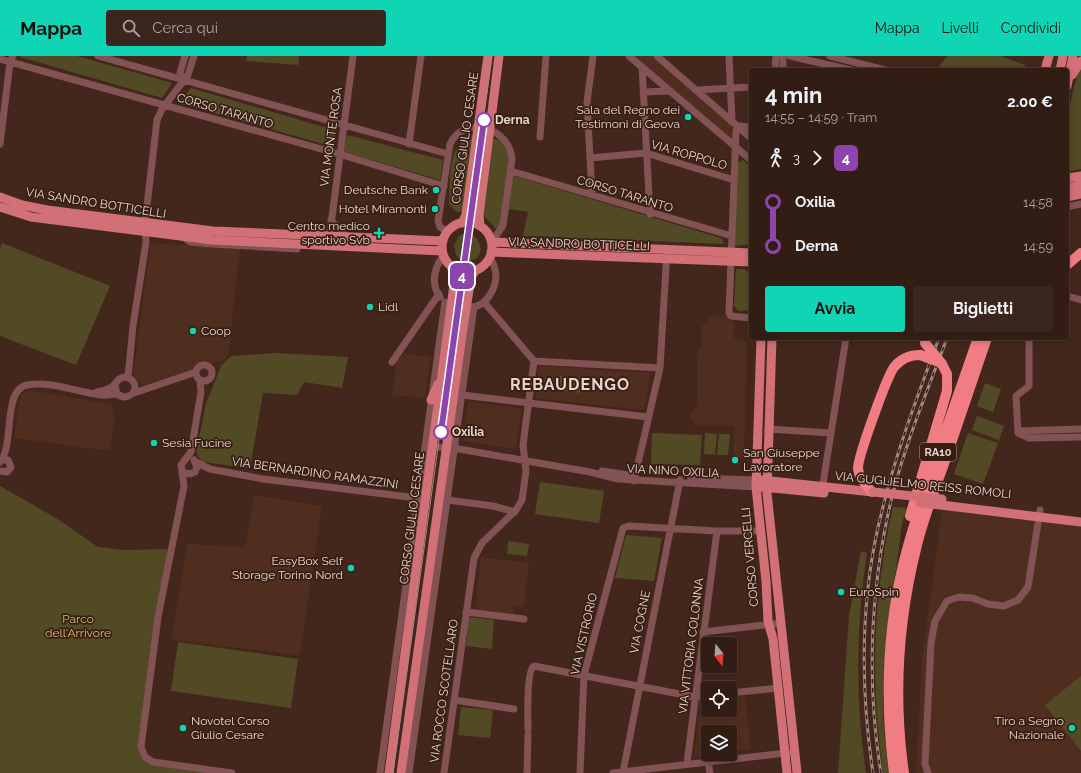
<!DOCTYPE html>
<html lang="it">
<meta charset="utf-8">
<style>
:root{--surface:#321d15;--page:#3a261e;--text:#f1f3f6;--muted:#a8a2a0;--line:#4d3b34;--accent:#0fd5b4}
body{margin:0;font-family:Raleway,sans-serif;background:var(--page);color:var(--text);height:100vh;display:flex;flex-direction:column;font-size:15px;white-space:nowrap}
*{box-sizing:border-box;margin:0}
p{font-size:13px;color:var(--muted)}
.icon{flex:none;width:22px;height:22px;fill:none;stroke:currentColor;stroke-width:2;stroke-linecap:round;stroke-linejoin:round}
.map{position:relative;flex:1;overflow:hidden}
.details{position:absolute;left:749px;top:12px;width:320px;height:272px;display:flex;flex-direction:column;background:var(--surface);border-radius:4px;box-shadow:0 2px 6px #0003,0 0 0 1px var(--line)}
.details>*{flex:none}
.badge{padding:0 8px;border-radius:6px;font-size:14px;line-height:26px}
.needle{width:26px;rotate:163deg}
.buttons{position:absolute;left:701px;top:581px;display:grid;gap:8px}
.buttons a{display:grid;place-items:center;width:36px;height:36px;border-radius:4px;background:var(--surface);box-shadow:0 2px 6px #0003,0 0 0 1px var(--line);font-size:20px}
.map>.badge{position:absolute;translate:-50% -50%;box-shadow:0 0 0 2px #fff}
.legs{display:flex;align-items:center;gap:6px;height:44px;padding:0 16px;font-size:13px}
.legs p{margin-inline-start:auto}
.headline{display:flex;align-items:center;justify-content:space-between;height:68px;padding:0 16px}
h1{font-size:22px;font-weight:700;line-height:30px}
.button{display:flex;gap:8px;margin-top:auto;padding:8px 16px}
.button a{flex:1;height:46px;border-radius:4px;background:var(--accent);color:#111;font-size:16px;font-weight:700;line-height:46px;text-align:center}
.button a+a{background:var(--page);color:var(--text)}
ul{padding:0 16px;list-style:none}
li{display:flex;align-items:center;gap:14px;height:44px;font-size:15px}
li i{display:grid;place-items:center;width:6px;height:100%;margin:0 5px;background:currentColor}
li i::after{content:'';width:10px;height:10px;margin:-5px;border:3px solid;border-radius:50%;background:var(--surface)}
li p{margin-inline-start:auto}
li:first-child i{background:linear-gradient(#0000 50%,currentColor 0)}
li:last-child i{background:linear-gradient(currentColor 50%,#0000 0)}
header{display:flex;align-items:center;gap:24px;box-sizing:border-box;height:56px;padding:0 20px;background:var(--accent);color:#111}
header strong{font-size:19px}
nav{display:flex;gap:22px;margin-inline-start:auto;font-size:14px}
.search{width:280px;height:36px;background:var(--page);display:flex;align-items:center;gap:10px;box-sizing:border-box;padding:0 14px;border-radius:4px;color:var(--muted);font-size:15px}
.map>svg:first-child{display:block}
.built{fill:#502e1f}
.green{fill:#524a25}
.lines{fill:none;stroke-linecap:round;stroke-linejoin:round}
.minor{stroke:#825254;stroke-width:7}
.major{stroke:#d17076;stroke-width:9}
.highway{stroke:#f07c84;stroke-width:10}
.tram{stroke:#a08a81;stroke-width:1}
.rail-casing{stroke:#a08a81;stroke-width:3}
.rail{stroke:#381e12;stroke-width:1.5;stroke-dasharray:4.5;stroke-linecap:butt}
.major-bridge{stroke:#d17076;stroke-width:9}
.highway-bridge{stroke:#f07c84;stroke-width:10}
.line-1-casing{stroke:#fff;stroke-width:9}
.line-1{stroke:#8e44ad;stroke-width:6}
.poi-dot{fill:#0fd5b4;stroke:#381e12;stroke-width:1.5}
.stop-1-dot{fill:#fff;stroke:#8e44ad;stroke-width:2}
.labels{text-anchor:middle;stroke-width:3.5;stroke-linejoin:round;paint-order:stroke}
.shield{fill:#381e12;stroke:#b29e95;stroke-width:1}
.shield-label{font-size:11px;font-weight:bold;fill:#e7d5cd}
.poi-label{font-size:12px;fill:#e7d5cd;stroke:#381e12;text-anchor:end}
.street-label{font-size:12px;fill:#e7d5cd;stroke:#381e12}
.stop-label{font-size:12px;font-weight:bold;fill:#e7d5cd;stroke:#381e12;text-anchor:start}
.park-label{font-size:12px;fill:#d6c167;stroke:#381e12}
.district-label{font-size:16px;font-weight:bold;letter-spacing:1px;fill:#e7d5cd;stroke:#381e12}
</style>
<header>
<strong>Mappa</strong>
<div class="search"><svg class="icon" aria-label="search" viewBox="0 0 24 24"><circle cx="10" cy="10" r="6"/><path d="M15 15l6 6"/></svg>Cerca qui</div>
<nav><a>Mappa</a><a>Livelli</a><a>Condividi</a></nav>
</header>
<div class="map">
<svg width="1081" height="717" viewBox="0 0 1081 717">
<rect width="100%" height="100%" fill="#43271c"/>
<path class="built" d="M633 0H652L732 68 731 86Z
M150 187 240 193 228 299 223 304 144 329 133 321Z
M726 260 734 267V281L737 285 743 284 747 287 744 403 733 401 734 370H694V366H691V356L697 351V299L702 289V269H707L708 261Z
M405 298 431 301 425 342 392 339 397 303Z
M539 310 651 317 644 354 536 342Z
M28 334 111 348 115 360 110 395 14 382 20 340Z
M468 345 522 353 516 393 463 385Z
M254 439 322 450 300 599 171 584 187 488 245 491Z
M942 453 1081 469V717H916L922 603Z
M481 501 529 507 524 551 514 550 513 560 475 555Z
M745 640 751 693 730 696V676H708V698H715L694 701 701 645 708 644V654H730V642Z"/>
<path class="green" d="M21 0H77L172 27 162 42 20 1Z
M247 0H299L298 9 246 5Z
M947 0H1000L1025 9 1024 14H937Z
M1081 9V113L1067 116C1067 78 1067 45 1081 9Z
M191 32 337 75 334 91 178 47Z
M473 78C484 80 504 81 509 94 512 101 510 112 511 119L721 182 724 188 523 180 528 156 509 153 505 175 497 174 482 158 457 156 449 149C451 122 445 92 473 78Z
M347 79 443 104 440 124 344 96Z
M743 104 751 112V188L733 190 737 107Z
M466 177 462 205 456 199 454 189 459 180Z
M472 178C480 185 484 193 477 202L468 206Z
M2 187 110 230 76 309 0 280V192Z
M736 213H744L751 218V254L738 255 734 249Z
M276 297 348 301 342 332 304 326 297 339 263 337 250 412 202 406 196 396 206 348 221 310 231 300Z
M559 320 582 322 580 337 557 334Z
M985 327 1001 333 993 356 977 350Z
M977 360 1004 370 999 384 972 374Z
M652 377 702 379 700 409 651 408Z
M705 377 717 378 715 399 704 398Z
M968 377 998 387 983 428 954 418Z
M719 378H730L728 399H717Z
M540 426 604 435 599 467 535 458Z
M0 430 56 462 98 491 123 494 171 493 141 691 145 701 229 717H0Z
M893 451 907 452 902 467C896 523 884 579 883 635 882 662 885 690 889 717H883C870 627 873 539 893 451Z
M626 479 662 482 654 525 615 522Z
M508 485 529 488 527 500 507 498Z
M861 495 867 497C856 570 855 644 866 717H838L849 560Z
M469 561 494 564 492 593 466 590Z
M178 586 298 603 291 652 171 635Z
M1081 620V695L1045 649Z
M461 651 493 654 490 682 458 679Z"/>
<g class="lines">
<path class="minor" d="M98 0 448 98
M629 0 751 104
M657 0 751 82
M729 0 732 66
M790 0 851 14
M830 0 885 14
M0 3 339 98 444 130
M642 11 650 158
M775 14 776 0
M783 14V0
M183 24 180 17 185 0
M697 34 751 31
M643 36 669 35
M751 71 739 70 736 74 729 257 731 260 751 262
M540 81 546 0
M0 88 10 6 13 0
M409 88 421 0
M590 102 646 97 734 124
M511 115 732 180
M592 139 587 46 593 0
M1067 151 1081 148
M331 164 343 177
M448 176 440 171 438 165 450 88C465 58 510 72 512 103L503 169 492 186
M183 181 190 186 212 188 297 193
M329 184 353 0
M1067 240 1081 244
M440 241C430 227 435 211 444 198
M484 246 534 305
M469 251C487 252 499 229 495 213 494 208 492 205 490 201
M1029 282V330L1016 340 1018 377 1029 382 1081 381
M534 305 660 312
M392 306 439 238
M196 317a8 8 0 1 1 16 0a8 8 0 1 1-16 0Z
M128 321 133 270 146 186 145 167 157 64 162 53 188 19 194 0
M200 324 201 336 191 396 181 409 184 430 158 561 141 691 145 701 153 706 232 717
M97 336C103 335 111 333 115 328 118 324 119 322 125 321 139 323 138 341 123 341L117 338 115 329
M134 337 196 316
M462 339 648 361
M768 373 831 377
M1018 375 1081 373
M427 390 459 393 590 416 618 423 756 431
M0 406C15 389 2 334 27 329 51 324 78 337 102 339 107 340 112 338 117 338
M196 406 210 413 263 423 417 442
M0 415 7 416 11 411 8 404H1
M602 415 635 420
M183 416 190 418 195 416 197 411 194 404
M691 422 756 424
M634 425 660 312 667 194
M822 434 846 282
M447 444 493 450 515 456
M466 556 524 563
M703 576 781 567
M730 637 778 632
M454 644 514 653
M528 674C528 663 526 615 534 610L695 641 708 639
M708 705 710 717
M687 707 717 475
M623 716 680 424
M380 717 445 246
M409 717 474 251
M444 717 474 502 482 487 516 454 522 444 526 415 523 389 534 305
M527 717 528 679
M580 717 584 619 623 472 629 470 717 475H760
M613 717 795 696
M928 717 925 708 931 587 935 565 947 545 959 541 973 542 988 548 1004 550 1018 544 1028 531 1040 454"/>
<path class="major" d="M1045 14 1049 0
M1060 14 1063 0
M1072 19 1081 5
M1067 30 1073 0
M1067 122 1081 120
M1067 132 1081 129
M0 141 22 149 47 154 213 175 443 185
M1067 141 1081 138
M0 151 31 161 212 184 442 195
M442 191a25 25 0 1 1 50 0a25 25 0 1 1-50 0Z
M462 167 466 159 488 0
M480 170 479 159 499 0
M492 186 751 197
M491 196 751 206
M761 282 756 431 766 525 768 565 773 583 787 717
M772 282 767 437 797 717
M431 344 438 328
M761 424 873 436
M761 431 824 437
M941 449 1081 466
M389 717 455 221 451 210
M401 717 463 273 471 221 476 214"/>
<path class="highway" d="M1067 209 1081 197
M872 436C866 430 859 422 858 413 857 403 888 317 895 310 902 302 910 299 920 299
M910 460 947 335V318L942 308
M894 717C885 648 887 577 903 509 911 475 923 441 934 408 949 366 963 324 978 282
M904 717C893 640 898 564 917 489 924 461 934 435 944 408 958 366 973 324 987 282"/>
<path class="tram" d="M393 717 492 0"/>
<defs>
<path id="rail" d="M873 717C860 632 860 539 882 455 896 396 918 339 939 282
M881 717C867 631 870 543 888 458 901 397 926 339 947 282"/>
</defs>
<use href="#rail" class="rail-casing"/>
<use href="#rail" class="rail"/>
<path class="major-bridge" d="M873 436 942 443
M920 447 941 449"/>
<path class="highway-bridge" d="M925 287 942 308
M920 299 939 306"/>
</g>
<g class="lines">
<defs>
<path id="line-1" d="M441 376 484 64"/>
</defs>
<use href="#line-1" class="line-1-casing"/>
<use href="#line-1" class="line-1"/>
</g>
<g class="poi-dot">
<circle cx="688" cy="61" r="4"/>
<circle cx="436" cy="134" r="4"/>
<circle cx="435" cy="153" r="4"/>
<path d="M377 171h4v4h4v4h-4v4h-4v-4h-4v-4h4z"/>
<circle cx="370" cy="251" r="4"/>
<circle cx="193" cy="275" r="4"/>
<circle cx="154" cy="387" r="4"/>
<circle cx="735" cy="404" r="4"/>
<circle cx="351" cy="512" r="4"/>
<circle cx="841" cy="536" r="4"/>
<circle cx="183" cy="672" r="4"/>
<circle cx="1072" cy="672" r="4"/>
</g>
<g class="stop-1-dot">
<circle cx="484" cy="64" r="7"/>
<circle cx="441" cy="376" r="7"/>
</g>
<g class="labels">
<rect class="shield" x="920" y="387" width="36" height="18" rx="3"/>
<g class="shield-label">
<text x="938" y="400">RA10</text>
</g>
<g class="poi-label">
<text x="680" y="58">Sala del Regno dei<tspan x="680" dy="14">Testimoni di Geova</tspan></text>
<text x="428" y="138">Deutsche Bank</text>
<text x="427" y="157">Hotel Miramonti</text>
<text x="370" y="174">Centro medico<tspan x="370" dy="14">sportivo Svb</tspan></text>
<text x="378" y="255" text-anchor="start">Lidl</text>
<text x="201" y="279" text-anchor="start">Coop</text>
<text x="162" y="391" text-anchor="start">Sesia Fucine</text>
<text x="743" y="401" text-anchor="start">San Giuseppe<tspan x="743" dy="14">Lavoratore</tspan></text>
<text x="343" y="509">EasyBox Self<tspan x="343" dy="14">Storage Torino Nord</tspan></text>
<text x="849" y="540" text-anchor="start">EuroSpin</text>
<text x="191" y="669" text-anchor="start">Novotel Corso<tspan x="191" dy="14">Giulio Cesare</tspan></text>
<text x="1064" y="669">Tiro a Segno<tspan x="1064" dy="14">Nazionale</tspan></text>
</g>
<g class="street-label">
<text transform="translate(225 55) rotate(16)" y="4">CORSO TARANTO</text>
<text transform="translate(331 81) rotate(-82)" y="4">VIA MONTE ROSA</text>
<text transform="translate(465 82) rotate(-82)" y="4">CORSO GIULIO CESARE</text>
<text transform="translate(689 99) rotate(16)" y="4">VIA ROPPOLO</text>
<text transform="translate(625 138) rotate(17)" y="4">CORSO TARANTO</text>
<text transform="translate(96 147) rotate(9)" y="4">VIA SANDRO BOTTICELLI</text>
<text transform="translate(579 188) rotate(2)" y="4">VIA SANDRO BOTTICELLI</text>
<text transform="translate(673 415) rotate(3)" y="4">VIA NINO OXILIA</text>
<text transform="translate(315 417) rotate(8)" y="4">VIA BERNARDINO RAMAZZINI</text>
<text transform="translate(923 429) rotate(6)" y="4">VIA GUGLIELMO REISS ROMOLI</text>
<text transform="translate(412 462) rotate(-83)" y="4">CORSO GIULIO CESARE</text>
<text transform="translate(750 501) rotate(-95)" y="4">CORSO VERCELLI</text>
<text transform="translate(640 566) rotate(-79)" y="4">VIA COGNE</text>
<text transform="translate(584 578) rotate(-77)" y="4">VIA VISTRORIO</text>
<text transform="translate(691 590) rotate(-83)" y="4">VIA VITTORIA COLONNA</text>
<text transform="translate(444 635) rotate(-82)" y="4">VIA ROCCO SCOTELLARO</text>
</g>
<g class="stop-label">
<text x="495" y="68">Derna</text>
<text x="452" y="380">Oxilia</text>
</g>
<g class="park-label">
<text x="78" y="567">Parco<tspan x="78" dy="14">dell'Arrivore</tspan></text>
</g>
<g class="district-label">
<text x="570" y="334">REBAUDENGO</text>
</g>
</g>
</svg>
<div class="buttons">
<a><svg class="needle" viewBox="-14 -14 28 28"><path d="M0-13l5 13h-10z" fill="#e53935"/><path d="M0 13l5-13h-10z" fill="#a8a2a0"/></svg></a>
<a><svg class="icon" aria-label="locate" viewBox="0 0 24 24"><circle cx="12" cy="12" r="6"/><path d="M12 2v4M12 18v4M2 12h4M18 12h4"/></svg></a>
<a><svg class="icon" aria-label="layers" viewBox="0 0 24 24"><path d="M12 4l9 5-9 5-9-5zM3 14l9 5 9-5"/></svg></a>
</div>
<b class="badge" style="left:462px;top:220px;background:#8e44ad;color:#fff">4</b>
<section class="details">
<div class="headline"><div><h1>4 min</h1><p>14:55 – 14:59 · Tram</p></div><b>2.00 €</b></div>
<div class="legs"><svg class="icon" aria-label="walk" viewBox="0 0 24 24"><circle cx="13" cy="4" r="2"/><path d="M13 8l-2 6 4 7M11 14l-3 7M7 12l3-4h3l4 4"/></svg>3<svg class="icon" aria-label="forward" viewBox="0 0 24 24"><path d="M9 5l7 7-7 7"/></svg><b class="badge" style="background:#8e44ad;color:#fff">4</b></div>
<ul>
<li><i style="color:#8e44ad"></i><b>Oxilia</b><p>14:58</p></li>
<li><i style="color:#8e44ad"></i><b>Derna</b><p>14:59</p></li>
</ul>
<div class="button"><a>Avvia</a><a>Biglietti</a></div>
</section>
</div>
